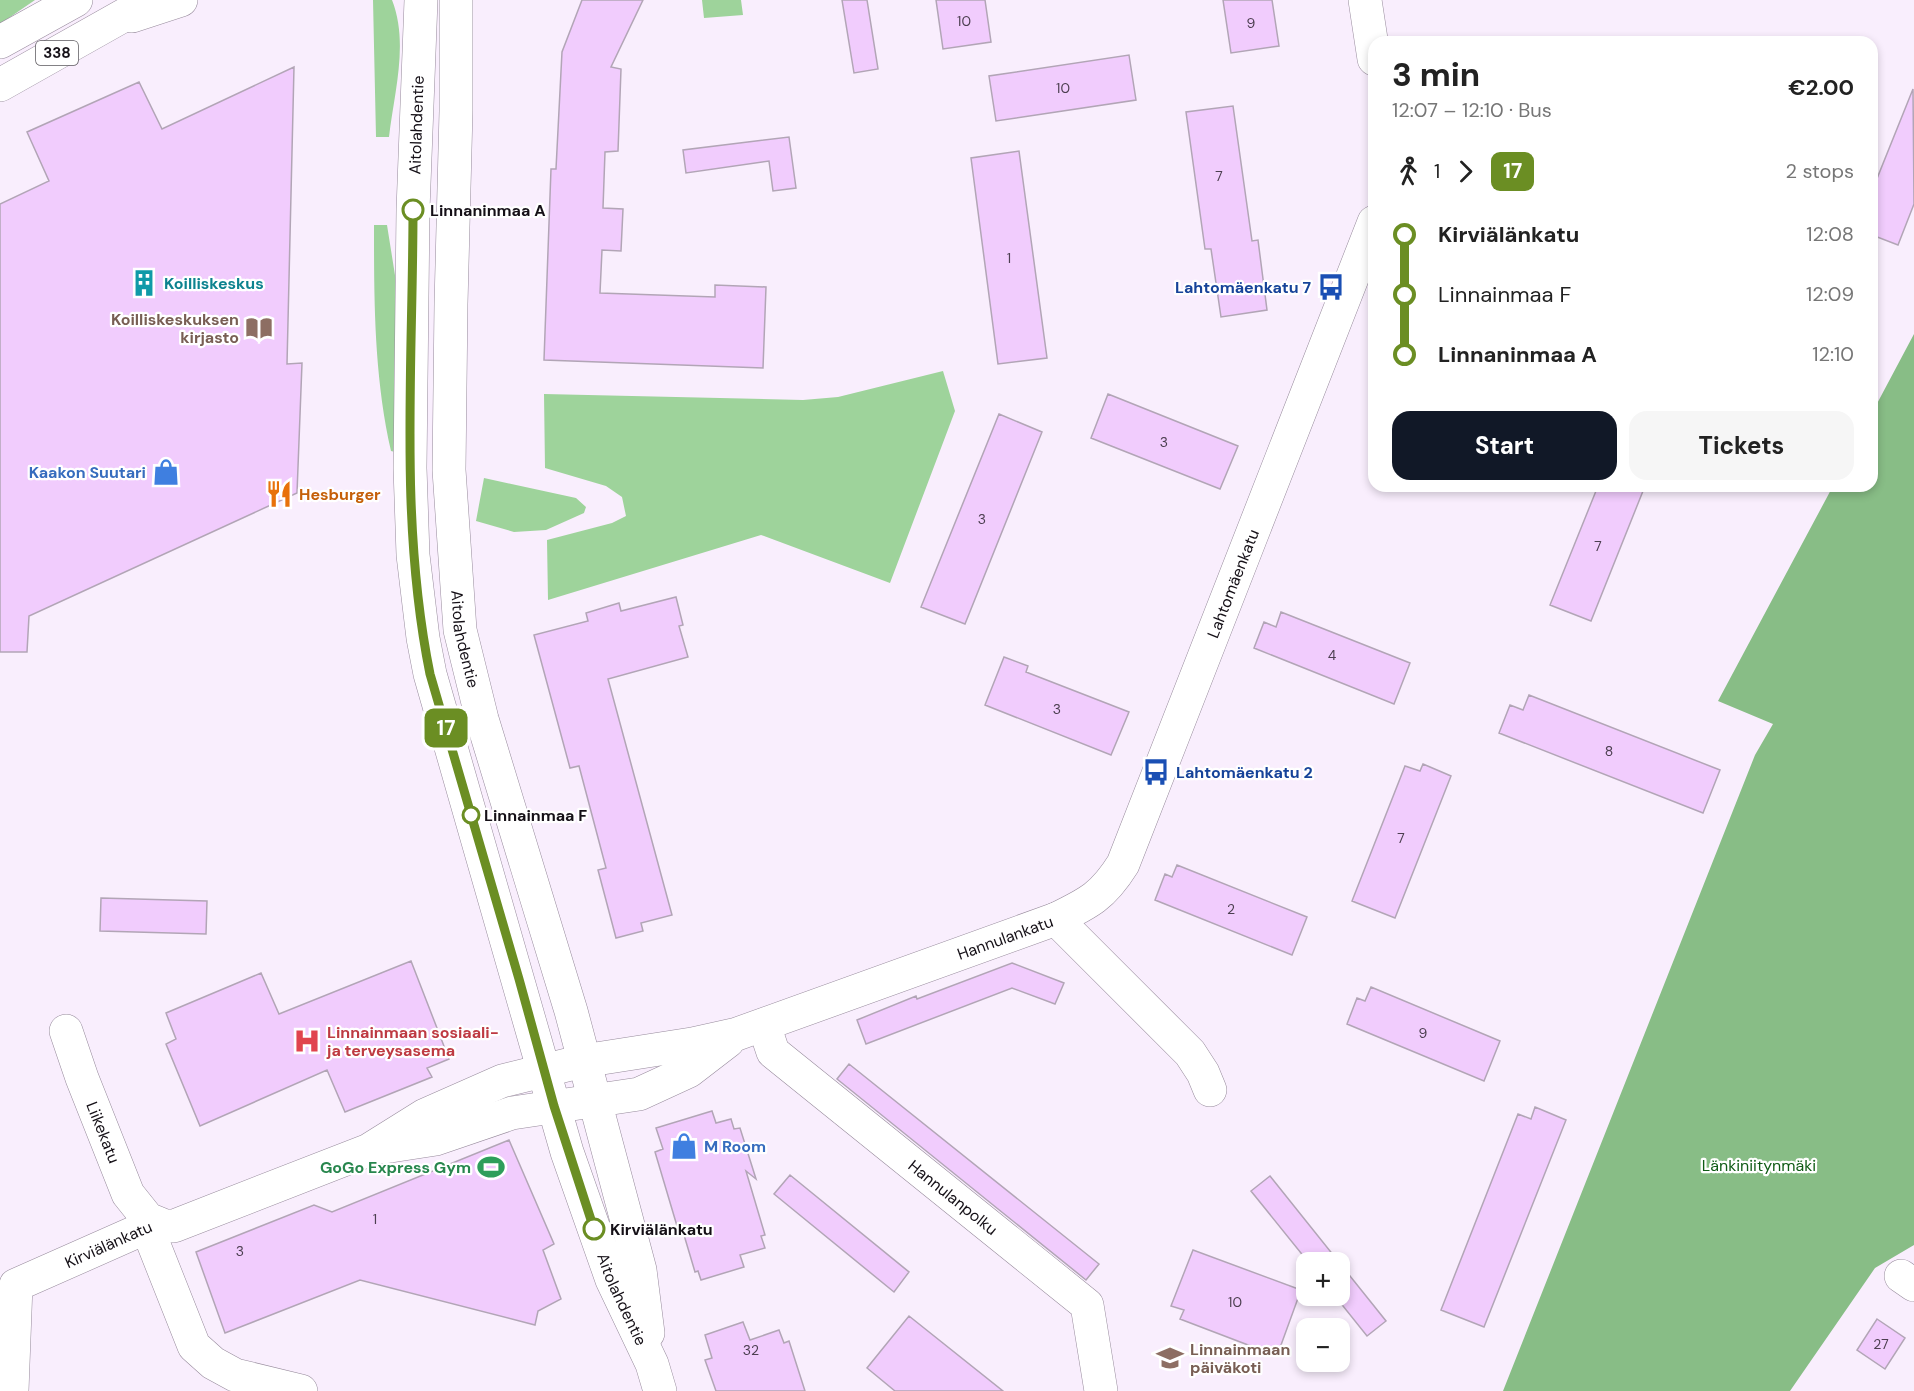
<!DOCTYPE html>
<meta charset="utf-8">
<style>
:root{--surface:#fff;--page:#f6f6f6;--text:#222;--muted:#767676;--accent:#111827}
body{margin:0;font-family:"DM Sans",sans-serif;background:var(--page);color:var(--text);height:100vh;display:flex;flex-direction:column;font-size:22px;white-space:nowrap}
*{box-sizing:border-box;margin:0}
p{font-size:20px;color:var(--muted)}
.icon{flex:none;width:33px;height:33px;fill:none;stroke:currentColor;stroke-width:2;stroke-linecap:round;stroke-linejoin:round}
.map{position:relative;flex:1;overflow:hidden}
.drawer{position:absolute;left:1368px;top:36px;width:510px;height:456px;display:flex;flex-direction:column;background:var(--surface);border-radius:18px;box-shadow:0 3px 9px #0003}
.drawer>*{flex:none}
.badge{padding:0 12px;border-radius:9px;font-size:21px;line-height:39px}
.controls{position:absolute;left:1296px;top:1252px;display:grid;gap:12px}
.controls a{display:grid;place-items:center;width:54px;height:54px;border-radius:12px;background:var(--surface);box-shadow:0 3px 9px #0003;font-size:30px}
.map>.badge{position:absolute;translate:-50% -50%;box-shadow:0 0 0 3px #fff}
.legs{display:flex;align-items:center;gap:9px;height:66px;padding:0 24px;font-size:20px}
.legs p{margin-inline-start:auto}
.overview{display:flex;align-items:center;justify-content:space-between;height:102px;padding:0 24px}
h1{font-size:33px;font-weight:700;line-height:45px}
.action{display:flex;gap:12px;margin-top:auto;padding:12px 24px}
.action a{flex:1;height:69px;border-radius:18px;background:var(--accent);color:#fff;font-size:24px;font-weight:700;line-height:69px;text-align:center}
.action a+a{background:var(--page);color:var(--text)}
ul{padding:0 24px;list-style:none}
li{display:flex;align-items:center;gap:21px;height:60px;font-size:22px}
li i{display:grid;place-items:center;width:9px;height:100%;margin:0 8px;background:currentColor}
li i::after{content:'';width:15px;height:15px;margin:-8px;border:4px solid;border-radius:50%;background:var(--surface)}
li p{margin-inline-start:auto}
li:first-child i{background:linear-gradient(#0000 50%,currentColor 0)}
li:last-child i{background:linear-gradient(currentColor 50%,#0000 0)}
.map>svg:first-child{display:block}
.green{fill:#9ed39b}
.forest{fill:#88bd86}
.building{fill:#f1ccfd;stroke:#b2a5b6;stroke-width:1.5}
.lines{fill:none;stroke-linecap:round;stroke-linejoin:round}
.minor-casing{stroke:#978b9c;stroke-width:34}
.major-casing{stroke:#978b9c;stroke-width:34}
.minor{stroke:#fff;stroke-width:33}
.major{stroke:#fff;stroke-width:33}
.line-1-casing{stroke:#fff;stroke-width:14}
.line-1{stroke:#6b8e23;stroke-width:9}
.stop-1-dot{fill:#fff;stroke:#6b8e23;stroke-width:3}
.labels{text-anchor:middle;stroke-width:4.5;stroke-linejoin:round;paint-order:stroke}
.number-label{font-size:14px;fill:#4c3f50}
.shield{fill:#fff;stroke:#5b585d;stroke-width:1.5}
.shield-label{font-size:15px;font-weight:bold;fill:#151017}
.street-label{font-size:16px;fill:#151017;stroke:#fff}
.stop-label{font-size:16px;font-weight:bold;fill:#151017;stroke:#fff;text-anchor:start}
.culture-label{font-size:16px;font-weight:bold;fill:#0d838f;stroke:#fff;text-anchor:start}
.transit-label{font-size:16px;font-weight:bold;fill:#164399;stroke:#fff;text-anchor:end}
.education-label{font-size:16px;font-weight:bold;fill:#785e54;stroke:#fff;text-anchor:end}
.shop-label{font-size:16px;font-weight:bold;fill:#366cbe;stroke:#fff;text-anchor:end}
.food-label{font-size:16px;font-weight:bold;fill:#c56008;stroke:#fff;text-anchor:start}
.health-label{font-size:16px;font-weight:bold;fill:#be3a42;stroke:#fff;text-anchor:start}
.park-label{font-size:16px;fill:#0f5b15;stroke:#fff}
.leisure-label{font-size:16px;font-weight:bold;fill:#27864d;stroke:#fff;text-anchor:end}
</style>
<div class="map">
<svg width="1914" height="1391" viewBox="0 0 1914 1391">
<rect width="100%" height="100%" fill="#f9eefd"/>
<path class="green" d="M0 0H35L0 24Z
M373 0H392C409 43 394 93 389 137H376Z
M702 0H741L743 15 704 18Z
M374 225H387L398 294 395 452 391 451C374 376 374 301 374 225Z
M943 371 955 411 890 583 761 535 548 600 547 540 612 523 626 516 622 497 606 486 545 468 544 394 803 400 838 397Z
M484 478 576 498 586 507 584 513 546 530 514 532 476 521Z"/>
<path class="forest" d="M1914 334V1245L1875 1268 1790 1391H1503L1755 755 1773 724 1718 701 1833 486H1872V413Z"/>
<path class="building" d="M582 0H643L611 67 621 69 618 151 605 152 603 208 623 209 621 251 602 250 600 293 715 297V285L766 287 763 368 544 360 551 169H556L562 52Z
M842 0H867L878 69 854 73Z
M936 0H985L991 42 943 49Z
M1223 0H1272L1279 46 1231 53Z
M1129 55 1136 100 996 121 989 76Z
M294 67 287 364 302 363 297 493 29 616 27 652H0V204L49 181 27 132 139 82 162 129Z
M1913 89 1914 204 1898 245 1872 235V191Z
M1233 106 1252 241 1258 240 1267 310 1221 317 1211 249H1205L1186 112Z
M789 137 796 188 773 191 769 161 686 173 683 150Z
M1019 151 1047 358 998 364 971 158Z
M1108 394 1238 446 1220 489 1091 438Z
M999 414 1042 432 965 624 921 607Z
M1598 486H1645L1591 621 1550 605Z
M676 597 683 625 679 626 688 657 608 679 672 915 641 923 643 931 616 938 598 870 606 868 579 766 570 768 534 635 588 621 586 613 619 603 621 611Z
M1281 612 1410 663 1394 704 1254 648 1264 622 1276 627Z
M1004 657 1028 666 1026 672 1129 712 1111 755 985 705Z
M1529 695 1720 770 1703 813 1499 733 1510 705 1523 710Z
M1423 764 1451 776 1395 918 1352 901 1405 766 1420 771Z
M1177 865 1307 917 1292 955 1155 900 1165 874 1172 877Z
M101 898 207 901 206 934 100 931Z
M411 961 449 1059 427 1068 432 1077 345 1112 327 1070 200 1126 166 1044 176 1039 166 1013 261 973 279 1014Z
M1012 963 1064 983 1055 1004 1012 988 866 1044 857 1020 916 996 917 999Z
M1371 987 1500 1041 1484 1081 1347 1024 1357 998 1365 1001Z
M849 1064 1099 1264 1086 1280 837 1079Z
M1535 1107 1566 1120 1484 1327 1441 1310 1518 1114 1531 1119Z
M712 1111 716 1123 731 1119 734 1129 740 1128 756 1179 746 1171 765 1235 761 1236 765 1248 740 1255 744 1267 701 1280 698 1271 695 1272 684 1235 680 1236 655 1152 663 1149 656 1128Z
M509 1140 554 1244 543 1250 561 1299 538 1311 535 1325 360 1280 225 1333 196 1252 314 1205 332 1212Z
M790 1175 909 1272 894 1292 774 1194Z
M1270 1176 1386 1321 1367 1336 1335 1296H1340V1263H1309L1251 1191Z
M1193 1250 1301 1290 1277 1356 1180 1319 1184 1310 1171 1306Z
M909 1316 1003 1391H895L867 1368Z
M1877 1319 1905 1338 1885 1369 1857 1350Z
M743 1322 750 1340 779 1330 784 1343 789 1341 805 1391H716L705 1360 712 1358 705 1335Z"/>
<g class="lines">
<defs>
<g id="minor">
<path d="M1365 0 1374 59"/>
<path d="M1056 919 1190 1053 1203 1073 1210 1090"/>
<path id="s1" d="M764 1025 773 1052 1087 1305 1101 1391"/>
<path id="s2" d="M66 1031 82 1078 128 1194 148 1219 165 1226H174L369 1150 425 1115 502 1081 583 1061 692 1044 737 1034 1056 919C1089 903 1103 896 1123 864L1374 222"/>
<path d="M384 1147 436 1139 512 1113 639 1094 689 1071 728 1041"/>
<path d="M156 1223 152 1240 194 1346 213 1363 235 1375 301 1391"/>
<path d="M1901 1276 1914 1285"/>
<path id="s3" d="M12 1391 16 1285 156 1223"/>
</g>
<g id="major">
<path id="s4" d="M421 0 413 210 410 468 413 555 423 638 430 674 567 1152 612 1280 652 1364 660 1391"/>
<path id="s5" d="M456 0V111L451 304 449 470 460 630 482 719 571 1011 640 1270 648 1333"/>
<path d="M132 16 181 0"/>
<path d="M0 42 76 0"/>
<path d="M0 85 151 0"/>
</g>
</defs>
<use href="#minor" class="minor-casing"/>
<use href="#major" class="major-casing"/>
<use href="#minor" class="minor"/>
<use href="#major" class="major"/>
</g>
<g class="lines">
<defs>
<path id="line-1" d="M413 210C413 364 399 521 430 674L519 979 554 1106 594 1229"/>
</defs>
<use href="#line-1" class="line-1-casing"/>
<use href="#line-1" class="line-1"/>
</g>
<defs>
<symbol id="building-bare" viewBox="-9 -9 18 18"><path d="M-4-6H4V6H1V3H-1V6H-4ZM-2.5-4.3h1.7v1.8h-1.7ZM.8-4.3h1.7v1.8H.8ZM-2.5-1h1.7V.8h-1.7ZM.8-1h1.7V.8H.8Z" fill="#0f9aa8" stroke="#fff" stroke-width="2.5" paint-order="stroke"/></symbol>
<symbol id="bus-bare" viewBox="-9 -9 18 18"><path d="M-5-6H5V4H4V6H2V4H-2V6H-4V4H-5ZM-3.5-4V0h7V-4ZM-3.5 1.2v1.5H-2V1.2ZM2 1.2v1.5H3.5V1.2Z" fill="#1a4fb4" stroke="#fff" stroke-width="2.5" paint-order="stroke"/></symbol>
<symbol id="library-bare" viewBox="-9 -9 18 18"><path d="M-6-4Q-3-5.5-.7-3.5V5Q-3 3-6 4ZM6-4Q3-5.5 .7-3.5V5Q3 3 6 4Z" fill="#8d6e63" stroke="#fff" stroke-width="2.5" paint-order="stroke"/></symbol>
<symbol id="shop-bare" viewBox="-9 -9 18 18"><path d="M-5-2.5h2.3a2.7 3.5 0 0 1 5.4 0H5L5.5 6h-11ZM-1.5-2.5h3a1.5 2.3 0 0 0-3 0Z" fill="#3f7fe0" stroke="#fff" stroke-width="2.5" paint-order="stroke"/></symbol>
<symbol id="restaurant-bare" viewBox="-9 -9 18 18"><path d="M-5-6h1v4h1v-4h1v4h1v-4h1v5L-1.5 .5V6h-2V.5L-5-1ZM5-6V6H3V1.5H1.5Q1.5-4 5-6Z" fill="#e8710a" stroke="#fff" stroke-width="2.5" paint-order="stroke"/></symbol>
<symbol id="hospital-bare" viewBox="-9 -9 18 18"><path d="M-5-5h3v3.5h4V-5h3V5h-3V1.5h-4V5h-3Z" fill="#e0444e" stroke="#fff" stroke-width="2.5" paint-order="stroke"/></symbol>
<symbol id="stadium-bare" viewBox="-9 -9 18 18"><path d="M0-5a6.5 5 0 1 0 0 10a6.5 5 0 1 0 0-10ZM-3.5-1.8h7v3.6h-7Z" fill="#2e9e5b" stroke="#fff" stroke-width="2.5" paint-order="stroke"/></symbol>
<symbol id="school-bare" viewBox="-9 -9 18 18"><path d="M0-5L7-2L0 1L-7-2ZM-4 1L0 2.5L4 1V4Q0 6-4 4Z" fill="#8d6e63" stroke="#fff" stroke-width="2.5" paint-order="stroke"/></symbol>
</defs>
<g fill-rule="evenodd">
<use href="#building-bare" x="125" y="264" width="38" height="38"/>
<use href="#bus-bare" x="1312" y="268" width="38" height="38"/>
<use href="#library-bare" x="240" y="309" width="38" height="38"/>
<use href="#shop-bare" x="147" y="453" width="38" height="38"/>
<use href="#restaurant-bare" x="260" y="475" width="38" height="38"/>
<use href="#bus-bare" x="1137" y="753" width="38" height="38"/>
<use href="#hospital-bare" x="288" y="1022" width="38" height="38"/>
<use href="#shop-bare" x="665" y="1127" width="38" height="38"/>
<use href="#stadium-bare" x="472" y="1148" width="38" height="38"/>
<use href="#school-bare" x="1151" y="1339" width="38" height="38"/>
</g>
<g class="stop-1-dot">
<circle cx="413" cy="210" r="10"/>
<circle cx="471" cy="815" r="8"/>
<circle cx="594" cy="1229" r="10"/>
</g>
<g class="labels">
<g class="number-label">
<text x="964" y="26">10</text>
<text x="1251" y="28">9</text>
<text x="1063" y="93">10</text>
<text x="1219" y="181">7</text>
<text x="1009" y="263">1</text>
<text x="1164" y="447">3</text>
<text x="982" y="524">3</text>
<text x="1598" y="551">7</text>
<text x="1332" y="660">4</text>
<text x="1057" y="714">3</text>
<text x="1609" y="756">8</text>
<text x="1401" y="843">7</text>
<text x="1231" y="914">2</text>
<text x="1423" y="1038">9</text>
<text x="375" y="1224">1</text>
<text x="240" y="1256">3</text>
<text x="1235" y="1307">10</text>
<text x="1881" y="1349">27</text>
<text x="751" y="1355">32</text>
</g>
<rect class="shield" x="36" y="41" width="42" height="24" rx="4.5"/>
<g class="shield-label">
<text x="57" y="58">338</text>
</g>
<g class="street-label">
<text transform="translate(416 125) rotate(-88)" y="6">Aitolahdentie</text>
<text dy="6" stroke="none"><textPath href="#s2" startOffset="1562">Lahtomäenkatu</textPath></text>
<text dy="6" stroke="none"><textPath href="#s5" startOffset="640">Aitolahdentie</textPath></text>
<text dy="6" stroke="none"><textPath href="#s2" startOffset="1118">Hannulankatu</textPath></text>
<text dy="6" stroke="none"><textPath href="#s2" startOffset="108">Liikekatu</textPath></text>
<text dy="6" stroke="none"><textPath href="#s1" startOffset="260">Hannulanpolku</textPath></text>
<text dy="6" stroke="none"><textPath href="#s3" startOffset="207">Kirviälänkatu</textPath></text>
<text dy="6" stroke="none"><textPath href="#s4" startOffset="1330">Aitolahdentie</textPath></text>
</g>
<g class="stop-label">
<text x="430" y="216">Linnaninmaa A</text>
<text x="484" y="821">Linnainmaa F</text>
<text x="610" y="1235">Kirviälänkatu</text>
</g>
<g class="culture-label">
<text x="164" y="289">Koilliskeskus</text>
</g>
<g class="transit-label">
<text x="1311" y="293">Lahtomäenkatu 7</text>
<text x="1176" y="778" text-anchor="start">Lahtomäenkatu 2</text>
</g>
<g class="education-label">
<text x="239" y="325">Koilliskeskuksen<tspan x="239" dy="18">kirjasto</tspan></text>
<text x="1190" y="1355" text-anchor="start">Linnainmaan<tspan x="1190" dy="18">päiväkoti</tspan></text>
</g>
<g class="shop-label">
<text x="146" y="478">Kaakon Suutari</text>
<text x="704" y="1152" text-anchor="start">M Room</text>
</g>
<g class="food-label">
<text x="299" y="500">Hesburger</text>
</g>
<g class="health-label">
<text x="327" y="1038">Linnainmaan sosiaali-<tspan x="327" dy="18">ja terveysasema</tspan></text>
</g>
<g class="park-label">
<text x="1759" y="1171">Länkiniitynmäki</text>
</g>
<g class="leisure-label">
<text x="471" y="1173">GoGo Express Gym</text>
</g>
</g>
</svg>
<div class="controls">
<a>+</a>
<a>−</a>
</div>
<b class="badge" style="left:446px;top:728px;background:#6b8e23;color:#fff">17</b>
<section class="drawer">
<div class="overview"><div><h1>3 min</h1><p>12:07 – 12:10 · Bus</p></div><b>€2.00</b></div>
<div class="legs"><svg class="icon" aria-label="walk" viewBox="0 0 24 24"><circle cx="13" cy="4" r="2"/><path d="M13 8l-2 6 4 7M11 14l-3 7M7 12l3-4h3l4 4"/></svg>1<svg class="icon" aria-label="forward" viewBox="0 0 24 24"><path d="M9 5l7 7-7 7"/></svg><b class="badge" style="background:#6b8e23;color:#fff">17</b><p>2 stops</p></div>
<ul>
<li><i style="color:#6b8e23"></i><b>Kirviälänkatu</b><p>12:08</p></li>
<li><i style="color:#6b8e23"></i><span>Linnainmaa F</span><p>12:09</p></li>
<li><i style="color:#6b8e23"></i><b>Linnaninmaa A</b><p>12:10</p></li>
</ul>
<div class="action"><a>Start</a><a>Tickets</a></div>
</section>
</div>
